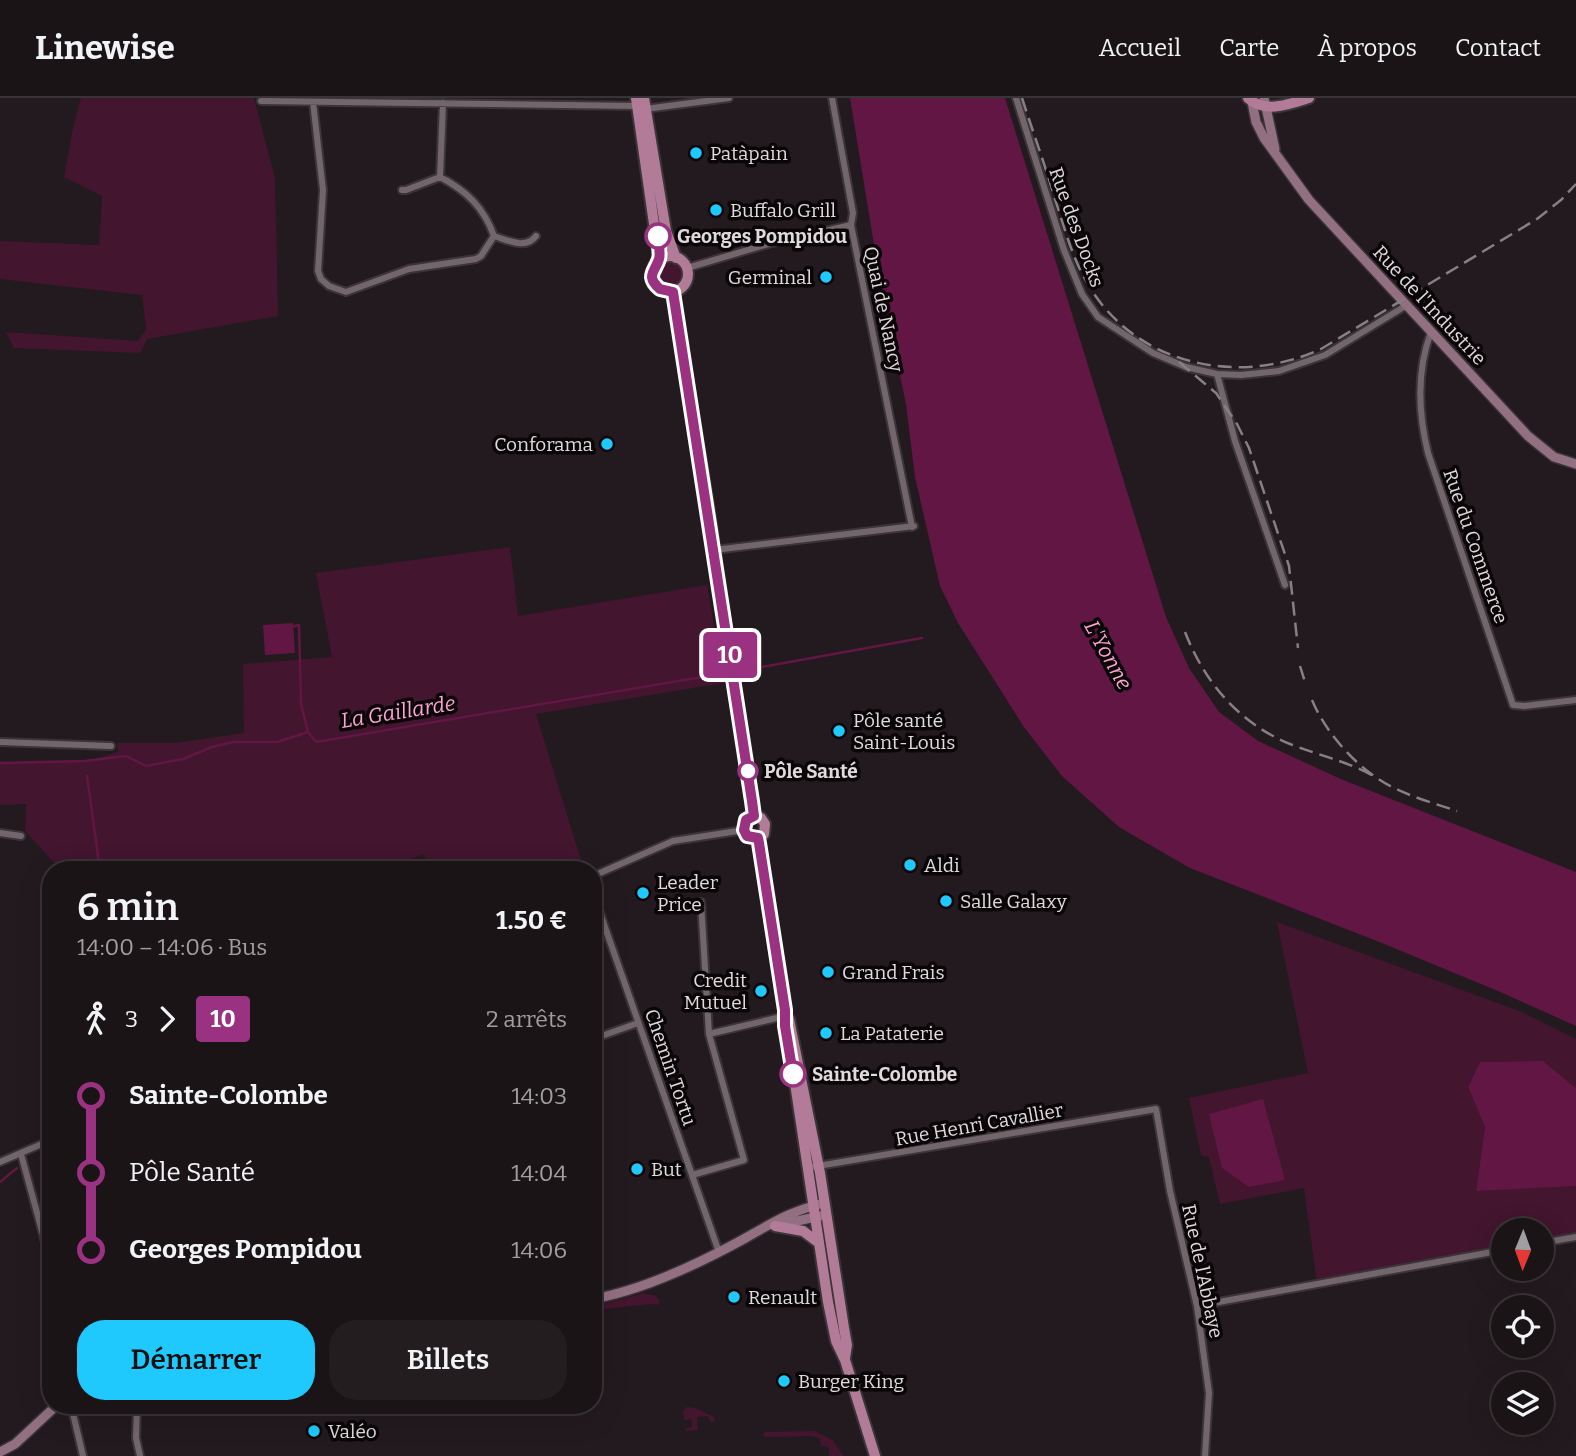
<!DOCTYPE html>
<html lang="fr">
<meta charset="utf-8">
<style>
:root{--surface:#1a1417;--page:#231d20;--text:#f1f3f6;--muted:#9f9ea1;--line:#383336;--accent:#20c9fd}
body{margin:0;font-family:Bitter,serif;background:var(--page);color:var(--text);height:100vh;display:flex;flex-direction:column;font-size:26px;white-space:nowrap}
*{box-sizing:border-box;margin:0}
p{font-size:23px;color:var(--muted)}
.icon{flex:none;width:38px;height:38px;fill:none;stroke:currentColor;stroke-width:2;stroke-linecap:round;stroke-linejoin:round}
.map{position:relative;flex:1;overflow:hidden}
.sheet{position:absolute;left:42px;top:763px;width:560px;height:553px;display:flex;flex-direction:column;background:var(--surface);border-radius:28px;box-shadow:0 7px 28px #0002,0 0 0 2px var(--line)}
.sheet>*{flex:none}
.badge{padding:0 14px;border-radius:5px;font-size:24px;line-height:46px}
.needle{width:46px;rotate:181deg}
.tools{position:absolute;left:1491px;top:1120px;display:grid;gap:14px}
.tools a{display:grid;place-items:center;width:63px;height:63px;border-radius:50%;background:var(--surface);box-shadow:0 7px 28px #0002,0 0 0 2px var(--line);font-size:35px}
.map>.badge{position:absolute;translate:-50% -50%;box-shadow:0 0 0 4px #fff}
.legs{display:flex;align-items:center;gap:10px;height:77px;padding:0 35px;font-size:23px}
.legs p{margin-inline-start:auto}
.head{display:flex;align-items:center;justify-content:space-between;height:119px;padding:0 35px}
h1{font-size:38px;font-weight:600;line-height:52px}
.button{display:flex;gap:14px;margin-top:auto;padding:14px 35px}
.button a{flex:1;height:80px;border-radius:28px;background:var(--accent);color:#111;font-size:28px;font-weight:600;line-height:80px;text-align:center}
.button a+a{background:var(--page);color:var(--text)}
ul{padding:0 35px;list-style:none}
li{display:flex;align-items:center;gap:24px;height:77px;font-size:26px}
li i{display:grid;place-items:center;width:10px;height:100%;margin:0 9px;background:currentColor}
li i::after{content:'';width:18px;height:18px;margin:-9px;border:5px solid;border-radius:50%;background:var(--surface)}
li p{margin-inline-start:auto}
li:first-child i{background:linear-gradient(#0000 50%,currentColor 0)}
li:last-child i{background:linear-gradient(currentColor 50%,#0000 0)}
header{display:flex;align-items:center;gap:42px;box-sizing:border-box;height:98px;padding:0 35px;background:var(--surface);border-bottom:2px solid var(--line)}
header strong{font-size:33px}
nav{display:flex;gap:38px;margin-inline-start:auto;font-size:24px}
.map>svg:first-child{display:block}
.green{fill:#43152f}
.water{fill:#621644}
.lines{fill:none;stroke-linecap:round;stroke-linejoin:round}
.stream{stroke:#621644;stroke-width:2.5}
.street-casing{stroke:#3b3438;stroke-width:10}
.secondary-casing{stroke:#3b3438;stroke-width:12}
.primary-casing{stroke:#3b3438;stroke-width:14}
.street{stroke:#72666c;stroke-width:6}
.secondary{stroke:#927082;stroke-width:9}
.primary{stroke:#b27b98;stroke-width:10}
.rail{stroke:#867f83;stroke-width:2.5;stroke-dasharray:14 7;stroke-linecap:butt}
.line-1-casing{stroke:#fff;stroke-width:16}
.line-1{stroke:#9a3181;stroke-width:10}
.poi-dot{fill:#20c9fd;stroke:#0a0608;stroke-width:2.5}
.stop-1-dot{fill:#fff;stroke:#9a3181;stroke-width:3.5}
.labels{text-anchor:middle;stroke-width:7;stroke-linejoin:round;paint-order:stroke}
.poi-label{font-size:19px;fill:#e0dadd;stroke:#0a0608;text-anchor:start}
.street-label{font-size:19px;fill:#e0dadd;stroke:#0a0608}
.stop-label{font-size:19px;font-weight:bold;fill:#e0dadd;stroke:#0a0608;text-anchor:start}
.water-label{font-size:21px;font-style:italic;fill:#fda4d2;stroke:#0a0608}
</style>
<header>
<strong>Linewise</strong>
<nav><a>Accueil</a><a>Carte</a><a>À propos</a><a>Contact</a></nav>
</header>
<div class="map">
<svg width="1576" height="1358" viewBox="0 0 1576 1358">
<rect width="100%" height="100%" fill="#231a1f"/>
<path class="green" d="M81 0H254L275 81 278 218 147 241 140 255 14 250 6 234 138 243 146 231 142 197 0 181V143L99 147 102 98 64 79 73 30Z
M658 176a12 12 0 1 1 24 0a12 12 0 1 1-24 0Z
M510 449 518 518 707 487 724 585 536 616 584 772H430L424 756 381 772H176L171 766 136 772H61L25 733 26 706 0 707V664H84L118 654 117 645H175L244 635 243 566 332 559 316 475Z
M1277 824 1522 914 1576 941V990L1543 963 1480 964 1468 989 1485 1029 1476 1092 1576 1088V1143L1542 1148V1132H1503V1154L1317 1186 1304 1090 1220 1106 1209 1059 1201 1057 1189 1000 1308 975Z
M644 1195 656 1198 660 1204 657 1207 651 1206 603 1211 593 1216V1209Z
M686 1309 695 1310 714 1319 715 1324H710L708 1318 697 1319 698 1332 686 1333 685 1331 692 1329 691 1321 684 1322 683 1313Z
M814 1333 833 1342 843 1358H829L828 1348H821L820 1341 812 1338 765 1339 763 1336 765 1334Z"/>
<path class="water" d="M850 0H1005L1166 519 1189 570 1219 614 1258 643 1343 682 1576 774V928L1498 893 1382 845 1190 770 1119 729 1062 678 1024 629 958 525 940 488 915 379 906 306 879 177Z
M293 525 295 555 265 557 263 527Z
M1543 963 1576 990V1088L1476 1093 1485 1029 1468 989 1480 964Z
M1263 1001 1285 1082 1249 1089 1222 1070 1209 1016Z"/>
<g class="lines">
<path class="stream" d="M290 529 299 527 301 606 308 634
M740 573 922 540
M0 665 85 663 126 658 146 668 183 661 212 649 234 644H277L308 634 316 644 726 575
M87 678 100 772
M0 1084 17 1070"/>
<defs>
<path id="street" d="M832 0 853 115 851 127 912 429
M1016 0 1064 152 1082 196 1098 219 1153 255 1186 269 1217 276 1241 277 1279 273 1325 257 1407 207
M261 3 637 8
M313 4 323 92 318 173 321 181 329 188 346 194 409 171 476 161 481 158 494 138C484 110 467 93 440 79L443 5
M645 11 729 0
M402 92H406L440 79
M494 138C507 142 526 152 536 138
M687 170 768 146 851 127
M1431 234C1416 274 1418 314 1428 355L1513 607 1524 608 1576 602
M1217 276 1235 343 1285 487
M714 452 914 428
M0 644 111 648
M0 735 21 738
M593 778 673 743 744 732
M593 795 719 1154
M709 936 785 918
M593 941 638 925
M21 1056 51 1166
M0 1064 51 1042
M806 1070 1156 1011 1170 1093 1197 1208 1209 1295 1205 1358
M692 1077 744 1062 709 936 701 804
M1542 1145 1576 1139
M1197 1208 1503 1152
M71 1307 83 1358
M137 1307 136 1340 140 1358"/>
<path id="secondary" d="M1264 0 1275 51
M1252 4 1256 24 1264 40 1309 102 1528 338 1554 359 1576 366
M779 1127 820 1118
M593 1201C643 1192 698 1166 742 1142 771 1126 786 1115 820 1106
M0 1354 15 1346 57 1307"/>
<path id="primary" d="M636 0 659 161
M644 0 666 133 676 160
M1248 0C1265 16 1290 6 1309 0
M652 176a18 18 0 1 1 36 0a18 18 0 1 1-36 0Z
M673 194 708 407 753 717
M753 717 746 722 744 732 747 738 758 740
M753 717 761 720 765 726 764 736 758 740
M758 740 828 1204 836 1243 845 1262 875 1358
M789 921 820 1075 844 1230 847 1247 845 1260
M775 1128 803 1133 819 1145"/>
</defs>
<use href="#street" class="street-casing"/>
<use href="#secondary" class="secondary-casing"/>
<use href="#primary" class="primary-casing"/>
<use href="#street" class="street"/>
<use href="#secondary" class="secondary"/>
<use href="#primary" class="primary"/>
<path class="rail" d="M1022 0C1033 34 1045 67 1055 101 1064 128 1071 156 1085 181 1131 266 1236 290 1321 251L1537 121 1561 102 1576 86
M1179 264 1216 295 1237 326 1249 350 1289 468 1298 550
M1185 534C1205 585 1239 625 1290 646 1320 658 1348 663 1377 680
M1300 568 1305 584
M1312 602C1324 631 1350 662 1377 680 1400 696 1430 704 1457 713"/>
</g>
<g class="lines">
<defs>
<path id="line-1" d="M658 138C658 144 661 155 659 161 655 174 645 178 660 191L673 194 752 703 754 718 746 722 744 732 747 738 758 740 759 745 785 912V928L793 976"/>
</defs>
<use href="#line-1" class="line-1-casing"/>
<use href="#line-1" class="line-1"/>
</g>
<g class="poi-dot">
<circle cx="696" cy="55" r="7"/>
<circle cx="716" cy="112" r="7"/>
<circle cx="826" cy="179" r="7"/>
<circle cx="607" cy="346" r="7"/>
<circle cx="839" cy="633" r="7"/>
<circle cx="910" cy="767" r="7"/>
<circle cx="643" cy="795" r="7"/>
<circle cx="946" cy="803" r="7"/>
<circle cx="828" cy="874" r="7"/>
<circle cx="761" cy="893" r="7"/>
<circle cx="826" cy="935" r="7"/>
<circle cx="637" cy="1071" r="7"/>
<circle cx="734" cy="1199" r="7"/>
<circle cx="784" cy="1283" r="7"/>
<circle cx="314" cy="1333" r="7"/>
</g>
<g class="stop-1-dot">
<circle cx="658" cy="138" r="12"/>
<circle cx="748" cy="673" r="9"/>
<circle cx="793" cy="976" r="12"/>
</g>
<g class="labels">
<g class="poi-label">
<text x="710" y="62">Patàpain</text>
<text x="730" y="119">Buffalo Grill</text>
<text x="812" y="186" text-anchor="end">Germinal</text>
<text x="593" y="353" text-anchor="end">Conforama</text>
<text x="853" y="629">Pôle santé<tspan x="853" dy="22">Saint-Louis</tspan></text>
<text x="924" y="774">Aldi</text>
<text x="657" y="791">Leader<tspan x="657" dy="22">Price</tspan></text>
<text x="960" y="810">Salle Galaxy</text>
<text x="842" y="881">Grand Frais</text>
<text x="747" y="889" text-anchor="end">Credit<tspan x="747" dy="22">Mutuel</tspan></text>
<text x="840" y="942">La Pataterie</text>
<text x="651" y="1078">But</text>
<text x="748" y="1206">Renault</text>
<text x="798" y="1290">Burger King</text>
<text x="328" y="1340">Valéo</text>
</g>
<g class="street-label">
<text transform="translate(1077 129) rotate(70)" y="7">Rue des Docks</text>
<text transform="translate(1430 207) rotate(47)" y="7">Rue de l'Industrie</text>
<text transform="translate(884 211) rotate(78)" y="7">Quai de Nancy</text>
<text transform="translate(1476 448) rotate(71)" y="7">Rue du Commerce</text>
<text transform="translate(671 969) rotate(71)" y="7">Chemin Tortu</text>
<text transform="translate(979 1026) rotate(-10)" y="7">Rue Henri Cavallier</text>
<text transform="translate(1203 1173) rotate(78)" y="7">Rue de l'Abbaye</text>
</g>
<g class="stop-label">
<text x="677" y="145">Georges Pompidou</text>
<text x="764" y="680">Pôle Santé</text>
<text x="812" y="983">Sainte-Colombe</text>
</g>
<g class="water-label">
<text transform="translate(1108 557) rotate(61)" y="7">L'Yonne</text>
<text transform="translate(398 614) rotate(-9)" y="7">La Gaillarde</text>
</g>
</g>
</svg>
<div class="tools">
<a><svg class="needle" viewBox="-14 -14 28 28"><path d="M0-13l5 13h-10z" fill="#e53935"/><path d="M0 13l5-13h-10z" fill="#9f9ea1"/></svg></a>
<a><svg class="icon" aria-label="locate" viewBox="0 0 24 24"><circle cx="12" cy="12" r="6"/><path d="M12 2v4M12 18v4M2 12h4M18 12h4"/></svg></a>
<a><svg class="icon" aria-label="layers" viewBox="0 0 24 24"><path d="M12 4l9 5-9 5-9-5zM3 14l9 5 9-5"/></svg></a>
</div>
<b class="badge" style="left:730px;top:557px;background:#9a3181;color:#fff">10</b>
<section class="sheet">
<div class="head"><div><h1>6 min</h1><p>14:00 – 14:06 · Bus</p></div><b>1.50 €</b></div>
<div class="legs"><svg class="icon" aria-label="walk" viewBox="0 0 24 24"><circle cx="13" cy="4" r="2"/><path d="M13 8l-2 6 4 7M11 14l-3 7M7 12l3-4h3l4 4"/></svg>3<svg class="icon" aria-label="forward" viewBox="0 0 24 24"><path d="M9 5l7 7-7 7"/></svg><b class="badge" style="background:#9a3181;color:#fff">10</b><p>2 arrêts</p></div>
<ul>
<li><i style="color:#9a3181"></i><b>Sainte-Colombe</b><p>14:03</p></li>
<li><i style="color:#9a3181"></i><span>Pôle Santé</span><p>14:04</p></li>
<li><i style="color:#9a3181"></i><b>Georges Pompidou</b><p>14:06</p></li>
</ul>
<div class="button"><a>Démarrer</a><a>Billets</a></div>
</section>
</div>
